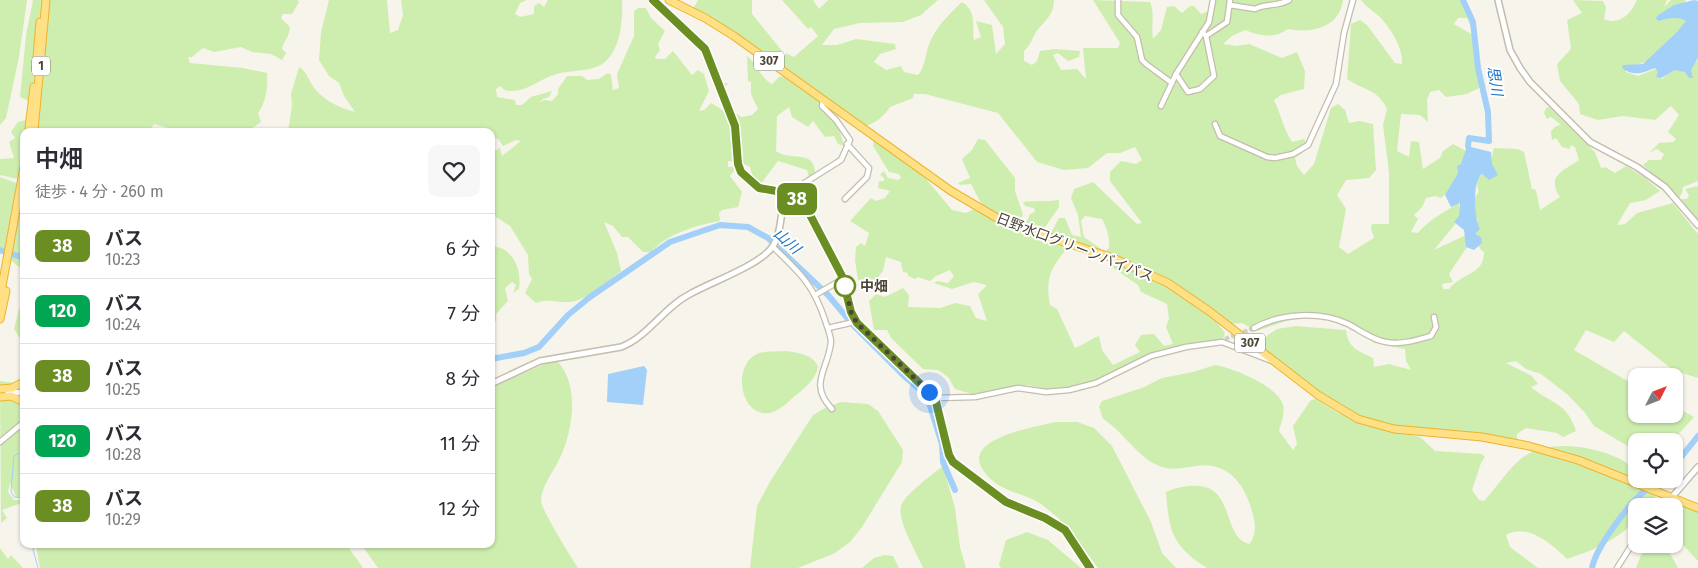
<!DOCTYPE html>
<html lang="ja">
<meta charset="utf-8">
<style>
:root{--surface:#fff;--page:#f7f7f7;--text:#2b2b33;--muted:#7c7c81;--line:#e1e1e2}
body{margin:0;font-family:"Fira Sans","Noto Sans JP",sans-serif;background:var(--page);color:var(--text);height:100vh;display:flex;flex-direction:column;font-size:19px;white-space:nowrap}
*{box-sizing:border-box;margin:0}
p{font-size:16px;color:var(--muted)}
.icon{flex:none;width:28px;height:28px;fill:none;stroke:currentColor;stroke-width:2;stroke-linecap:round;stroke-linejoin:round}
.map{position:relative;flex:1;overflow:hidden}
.drawer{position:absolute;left:20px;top:128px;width:475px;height:420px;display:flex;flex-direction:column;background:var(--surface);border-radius:10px;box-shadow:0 1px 4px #0004}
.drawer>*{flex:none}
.badge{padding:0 10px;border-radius:8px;font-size:18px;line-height:32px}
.needle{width:32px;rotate:48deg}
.buttons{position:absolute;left:1628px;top:368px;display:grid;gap:10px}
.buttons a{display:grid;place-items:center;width:55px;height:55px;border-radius:10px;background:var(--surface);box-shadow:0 1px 4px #0004;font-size:25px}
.you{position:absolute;width:25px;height:25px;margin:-12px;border:4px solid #fff;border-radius:50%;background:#1a73e8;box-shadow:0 0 0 8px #1a73e833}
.map>.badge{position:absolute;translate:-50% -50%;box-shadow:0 0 0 2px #fff}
.round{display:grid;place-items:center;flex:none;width:52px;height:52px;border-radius:10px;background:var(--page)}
.summary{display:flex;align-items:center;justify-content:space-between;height:85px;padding:0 15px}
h1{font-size:24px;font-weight:600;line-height:38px}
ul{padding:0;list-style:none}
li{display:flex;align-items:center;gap:15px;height:65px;padding:0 15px;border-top:1px solid var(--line)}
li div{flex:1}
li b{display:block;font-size:19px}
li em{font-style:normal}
li .badge{min-width:55px;font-weight:700;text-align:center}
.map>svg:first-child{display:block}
.green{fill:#ceeeb0}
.water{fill:#a3d0f8}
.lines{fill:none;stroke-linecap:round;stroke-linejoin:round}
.stream{stroke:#a3d0f8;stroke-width:1}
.river{stroke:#a3d0f8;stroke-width:6}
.minor-tunnel{stroke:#d5d1c7;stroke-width:4.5;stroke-dasharray:4.5 2;stroke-linecap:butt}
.minor-casing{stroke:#c4bdac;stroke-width:7}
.tertiary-casing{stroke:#c4bdac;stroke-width:8}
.secondary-casing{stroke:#dbcd97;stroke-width:8}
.trunk-casing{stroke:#edb32e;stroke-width:9}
.minor{stroke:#fff;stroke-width:4.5}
.tertiary{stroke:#fff;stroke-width:5}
.secondary{stroke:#fff6cd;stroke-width:5.5}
.trunk{stroke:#ffe085;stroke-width:7}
.line-casing{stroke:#fff;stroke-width:11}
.line{stroke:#6b8e23;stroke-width:8}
.walk{stroke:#4c4537;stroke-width:5;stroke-dasharray:0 9}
.stop-dot{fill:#fff;stroke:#6b8e23;stroke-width:2.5}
.labels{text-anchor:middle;stroke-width:4;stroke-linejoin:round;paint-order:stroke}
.shield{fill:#fff;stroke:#827d73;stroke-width:1}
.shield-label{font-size:12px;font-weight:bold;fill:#4c4537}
.street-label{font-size:14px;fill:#4c4537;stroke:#fff}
.stop-label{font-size:14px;font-weight:bold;fill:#4c4537;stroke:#fff;text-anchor:start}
.water-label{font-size:15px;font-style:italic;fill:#2477c5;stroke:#fff}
</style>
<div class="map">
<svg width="1698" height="568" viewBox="0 0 1698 568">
<rect width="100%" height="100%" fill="#f7f4eb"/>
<path class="green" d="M0 0H27L19 57 6 118 0 125Z
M33 0H297L299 2 292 14H283L281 18 290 27C289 39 283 41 282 49L286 53 282 60 271 54 252 52 241 47 214 52 203 48 192 57H188L190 63 243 68 267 73C268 88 266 102 258 113L261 122 248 131H178L154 124 150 131H24V177L18 179 0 175V159L14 158 9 142 15 138 11 132 18 122 39 117V106L20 97 26 35Z
M329 0H387L390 33 398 30 403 15 401 0H527L520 3 515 14 520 17 534 14V6L539 3 544 7 548 0H622C623 19 621 48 605 62 593 72 571 70 557 74 541 78 527 92 510 91 506 91 502 89 500 86L496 89 497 97 515 100 516 105H522L531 97 552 91 549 97 543 99 539 103 544 100 552 101 558 94V89L567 76H582L587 80 599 79 608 73 611 75 613 90 619 88 617 74 634 36V11L638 8H646L651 18 665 31 658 44 660 50 655 57 656 59H665L673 51 692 75 698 70 704 74 709 91 699 111 704 110 711 103C726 110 735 123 740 138L739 130 721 83H728L724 89 733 112 742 117 752 115 758 109 751 94V82L748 81 747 56C757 64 760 77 772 84L779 77 786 76C814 94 837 111 844 146L838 144 834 136 825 137 813 121 808 127 792 117 789 107 777 116 776 151C790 162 815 148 815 174L809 178 807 170 778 161 760 185 753 179 750 167 740 162 728 161V167H737L730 176 742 192 738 207 722 210 719 213 720 221C697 225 666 234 651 252H643L628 237H622L613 226 604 222 617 253 621 271C607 282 588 300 570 302 558 303 548 298 536 303L525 293 532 279 529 274 528 255 515 234 510 226 491 214V150H497L500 147 502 156 521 141 516 140 503 146 498 139 491 137V131H288L292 106 291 94 299 67C307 71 309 82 315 89 325 101 340 108 355 112L344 96 339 83 329 76 319 60 321 32Z
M698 0H752V14L782 51 777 64 693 9Z
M782 0H813L819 9 828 0H938L921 15 903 22 860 23 834 29 822 45H837L856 39 895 44 896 49 880 54 874 62 886 70 901 66 904 72 918 75C926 66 925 53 930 42 937 25 949 15 962 2 977 11 972 25 974 40L981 37 976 21 992 25 996 54 1005 44 1003 27 984 0H1054C1054 17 1042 22 1035 34 1031 41 1030 46 1024 51V61L1032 65 1037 61 1040 51 1055 49 1080 51 1079 57 1068 61 1058 53 1053 55 1061 70 1077 69 1086 79 1083 48H1118L1120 43 1093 0 1150 2C1155 14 1151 26 1153 39L1161 30 1167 7 1174 6 1182 13 1190 6H1194L1201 14 1214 9 1215 0H1343C1340 27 1312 34 1288 29 1274 39 1260 36 1245 30L1232 36 1223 44 1236 46 1249 44 1282 58 1297 52 1305 71 1304 89 1281 95 1274 100C1281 114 1283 128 1292 142L1304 139 1309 148 1295 158 1297 166 1304 175 1314 164 1331 108 1338 104 1345 110 1349 123 1359 121 1373 124 1376 170 1369 178 1346 180 1337 195 1346 209 1339 247 1348 254 1374 238 1371 229 1372 224H1389V172L1383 125 1387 109C1377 88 1364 91 1347 79L1351 24 1360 20 1367 25 1395 63 1402 64C1403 48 1392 31 1381 18 1375 12 1366 7 1361 0H1461L1471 19 1474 34 1467 18H1458L1454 24 1473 35 1475 55 1485 85 1467 94 1446 97 1439 90 1430 92 1427 100 1428 122 1420 115 1401 114 1397 151 1409 157 1411 141 1419 142 1423 169 1440 158 1443 151 1453 144 1466 151 1456 180 1451 189 1441 198 1435 196 1426 198 1422 207 1414 215 1418 219 1411 232 1418 233C1427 221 1446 211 1459 203L1460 218 1434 250 1464 236 1468 237 1467 247 1449 274 1453 282 1442 284 1443 289H1449C1463 272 1484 275 1484 252L1481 250 1472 234 1478 220 1474 215V198L1479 192C1473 177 1484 176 1490 164 1492 160 1492 153 1494 148L1518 149 1524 152 1532 189 1536 190 1540 210 1560 197C1546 176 1563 171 1579 160L1575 147 1571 145 1570 149 1562 147 1556 138 1552 140 1551 131 1556 126 1561 125 1551 117 1547 119 1544 113 1546 108 1549 107 1595 152 1601 168 1605 167 1615 173 1626 166 1644 177 1660 191 1646 200 1630 203 1617 225 1625 224 1637 213 1673 203 1698 234V378L1673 370 1624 331 1614 342 1586 330 1574 350 1636 386V414H1674V406L1694 417 1672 441H1636V451L1594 426 1585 413 1568 395 1541 374 1526 369 1516 361 1506 363 1532 376 1538 384 1531 387C1551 404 1567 402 1576 431L1563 437 1557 433 1526 428 1517 434V439C1472 434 1411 434 1370 420 1329 407 1282 364 1248 337L1250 334 1262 339 1277 329 1295 326 1346 330C1348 348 1358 351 1373 358L1374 367 1389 364 1411 370 1406 361 1405 349 1374 343 1346 321 1319 314 1286 321 1257 331 1242 323 1231 324 1180 288 1142 267 1105 252 1109 248C1110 238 1107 228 1102 219L1085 216 1081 221 1084 237 1101 249V251L1050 235 1059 218H1065L1072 235 1081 237 1078 215 1071 198 1074 189 1093 182 1137 224 1142 223 1110 181V172L1121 161 1136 164 1142 160 1135 147 1120 153H1107L1088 168 1064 170 1037 162 998 113 925 94H914L913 98 890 107C885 115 874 125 864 126L780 66 786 53 794 57 818 36 811 27 808 29Z
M1573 0 1603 1 1606 8 1604 19C1619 26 1631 14 1637 0H1667L1664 7 1671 0H1686L1684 3 1658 19 1680 17 1687 20C1670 44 1656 64 1625 67L1626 72 1638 76 1655 69 1659 71 1658 76 1662 79 1673 69 1690 68 1698 60V181L1683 187 1682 193 1679 198 1643 165 1649 160H1661L1664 154 1657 149 1649 153 1659 143 1673 142 1676 139 1668 132 1679 115 1671 106 1655 120 1623 116 1598 120 1580 114 1579 104 1560 81 1557 64 1571 49 1567 20 1582 13Z
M978 139 985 140 1015 178V191L1023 214 1021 219 1027 221 1030 214 1035 212 1034 208 1025 206 1023 202C1037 200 1046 202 1059 200V207L1041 233 984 209 971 184 960 185 958 183 970 178 962 159 972 150Z
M874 140 922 174 952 210 966 213 974 209 998 222 1067 245 1068 247C1051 268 1045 277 1050 305L1057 309 1075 348C1083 345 1094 337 1099 336L1102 350 1113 365 1140 352 1135 345 1141 335 1154 334 1164 346 1173 344 1166 327 1169 319 1167 304 1141 292 1138 285 1112 267 1116 262C1154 279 1201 297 1225 333L1222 341 1160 350 1093 383 1062 389H1046L1028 385 975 395 955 389 948 377 938 370 923 369 891 338 887 330H874L869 301 876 294 885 297 903 288 909 295 908 307 940 308 955 303 970 306 976 318 987 321 978 294 987 285 974 282 952 289 934 283 937 281 948 283 954 276 950 270 936 276 930 281 918 277 915 279 908 276V273L903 272 901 262 886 257 883 271 874 282 858 280 855 260 856 247 861 243 865 246 869 233 850 221 871 198 876 201 885 198 890 191 878 188 879 181H884V178L880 175 884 171 888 178 898 180 901 178 899 174 889 172 873 146Z
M0 177 24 186V268L19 267 0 251Z
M1698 186V220L1681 199H1687L1689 195 1685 189Z
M491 244C496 248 502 247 506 251 518 260 521 276 519 289L513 293 516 285 512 282 505 288 508 301 496 314V321L491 322Z
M24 305V344L14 329 19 309Z
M786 351C798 353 812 354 818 366 817 378 804 389 795 396 788 402 781 409 773 412 742 422 731 369 755 355 763 350 777 352 786 351Z
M558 362C580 386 573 432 559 460 553 472 541 487 541 501 541 509 571 557 578 568H378L361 544H491V387L547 363Z
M1215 365C1233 368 1278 386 1283 405 1285 414 1281 423 1279 431L1293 450 1297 444 1293 426 1311 400 1316 399 1338 413 1375 427 1420 437 1435 451 1482 454 1485 457 1481 463 1472 490 1479 500 1484 501C1497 487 1507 470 1522 458 1548 438 1595 446 1622 460 1627 462 1632 469 1636 473V479H1642L1654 492 1656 499 1652 506H1636V521C1614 541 1595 550 1567 559 1553 545 1527 522 1506 535L1510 547 1538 568H1207C1172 546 1169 531 1166 492 1174 488 1181 487 1189 486 1237 481 1220 536 1249 544 1256 537 1256 524 1253 515 1246 486 1229 461 1196 466 1181 468 1169 472 1155 464 1135 454 1122 430 1103 419L1099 407 1102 401 1142 388 1162 378 1193 372Z
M24 374V497H16L10 483 8 492 14 500H24V502L2 510 7 518 1 523 0 381 15 383Z
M841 402 868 404 878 411 903 450 902 462 862 527 850 542 835 553 798 568H750L757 506 771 480 813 415 825 408Z
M1056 422H1077L1094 428 1112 446 1151 522 1162 553 1176 568H1098C1084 550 1070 526 1051 512 1045 507 1039 502 1032 499 1021 494 1004 490 994 482 945 441 1030 428 1056 422Z
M943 466 955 508 960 547 966 568H923C917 553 897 521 901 506 904 495 933 474 943 466Z
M1677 505 1698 509V561L1683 545Z
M1027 532 1048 540 1081 568H1001L999 565 1006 540Z
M37 544H346L363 568H40L36 545Z
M1653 544H1665L1678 568H1636L1641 555Z
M0 548 8 559 11 555 23 568H0Z
M885 555 893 556 899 568H862L874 558Z"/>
<path class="water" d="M1694 0 1698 1V58L1691 70 1693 78H1689L1685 72 1675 70 1661 78 1656 77 1658 72 1655 68C1642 73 1634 77 1622 68L1623 65 1643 64 1677 32 1686 21C1679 16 1667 18 1659 21L1656 19 1657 16 1674 5Z
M1467 146 1491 152 1492 164 1498 175 1489 180 1482 174C1472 182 1474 218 1480 229L1475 234 1481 237 1482 243 1474 250 1466 247 1464 230 1454 222 1459 216 1460 203 1451 207 1445 195 1458 173 1457 166 1461 164Z
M644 366 647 370 643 405 607 402 608 374Z"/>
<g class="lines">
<path class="stream" d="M24 450 14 456 11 491 14 497 24 498
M35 544 33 549 38 568"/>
<path class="river" d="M1463 0 1473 22 1478 68 1488 112 1489 141 1469 138 1468 146
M0 250 24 258
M491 359 524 353 539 347 568 315 590 297 670 242 720 225 748 227 768 238 828 295 854 326 903 375 927 396 942 444 943 462 955 490
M1674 466 1698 436
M1592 568C1596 547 1630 502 1647 489 1652 485 1659 484 1663 479"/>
<path class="minor-tunnel" d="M1225 339 1254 328"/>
<defs>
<path id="minor" d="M1118 0V15L1137 37 1142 60 1146 64 1172 83
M1230 5 1255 9C1265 3 1278 7 1289 0
M1206 36 1227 22 1230 0
M1176 74 1188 92 1200 89 1214 76 1206 36 1202 32
M1161 106 1176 74 1209 22 1213 0
M1215 124 1220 136 1267 157 1275 158 1293 154 1308 145 1336 84 1344 33 1353 0
M787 194 841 160 850 140 836 120 822 106 823 100
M845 199 867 177 869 168 847 144
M773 247C800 273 813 284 825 320 827 327 831 336 831 342 828 370 808 384 832 409
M815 295 843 279
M828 328 850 323 855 320
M1254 328C1281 313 1320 311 1348 324 1360 330 1372 340 1386 342 1401 345 1417 340 1431 336L1436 327 1434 317
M935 398 975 397 1018 388 1046 392 1069 390 1096 383 1151 356 1186 347 1222 342 1272 361
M0 442 24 422
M1663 506 1672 497
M1617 568 1636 538"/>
<path id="tertiary" d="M1498 0 1510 50 1520 68 1530 82 1590 142 1637 167 1665 187 1698 225
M491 384 540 361 621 347C648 337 664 307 690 294 711 282 761 265 773 246 783 231 779 210 787 194
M8 393 24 392
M1672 497 1698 467"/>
<path id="secondary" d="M653 0 705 49 735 126 738 164 741 172 759 188 782 192 802 203 842 276 854 319 881 348 935 398 949 455 953 462 1006 502 1045 518 1065 529 1090 568"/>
<path id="trunk" d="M669 0 705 18 734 36 951 191 1004 222 1113 258 1168 283 1209 311 1318 395 1358 419 1394 429 1482 437 1529 446 1578 460 1698 508
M36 69 40 22
M29 128 34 87
M34 131 46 0
M0 297 24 167
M0 319 6 291
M0 389 12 388 24 382
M0 397 11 396 24 402"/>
</defs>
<use href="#minor" class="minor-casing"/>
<use href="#tertiary" class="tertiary-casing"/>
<use href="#secondary" class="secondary-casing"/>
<use href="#trunk" class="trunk-casing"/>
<use href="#minor" class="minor"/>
<use href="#tertiary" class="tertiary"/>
<use href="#secondary" class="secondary"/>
<use href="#trunk" class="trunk"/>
</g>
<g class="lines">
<defs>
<path id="line" d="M653 0 705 49 735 126 738 164 741 172 759 188 782 192 796 198 808 211 842 276 851 312 857 323 935 398 949 455 953 462 1006 502 1045 518 1065 530 1090 568"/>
</defs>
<use href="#line" class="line-casing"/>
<use href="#line" class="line"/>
<path class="walk" d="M845 286 851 312 857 323 929 392"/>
</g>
<circle class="stop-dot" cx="845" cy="286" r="10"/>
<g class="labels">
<g class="shield">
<rect x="754" y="51.5" width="30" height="19" rx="4"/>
<rect x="32" y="56.5" width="18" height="19" rx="4"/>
<rect x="1235" y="333.5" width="30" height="19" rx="4"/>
</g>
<g class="shield-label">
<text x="769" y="65">307</text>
<text x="41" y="70">1</text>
<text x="1250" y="347">307</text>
</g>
<g class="street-label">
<text transform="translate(1075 247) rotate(21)" y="5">日野水口グリーンバイパス</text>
</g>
<g class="stop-label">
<text x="860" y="291">中畑</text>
</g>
<g class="water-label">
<text transform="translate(1495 81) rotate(81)" y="5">思川</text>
<text transform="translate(787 241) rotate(42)" y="5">山川</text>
</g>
</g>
</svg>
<div class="buttons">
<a><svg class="needle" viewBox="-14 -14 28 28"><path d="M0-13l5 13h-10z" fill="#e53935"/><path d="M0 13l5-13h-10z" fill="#7c7c81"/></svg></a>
<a><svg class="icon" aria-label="locate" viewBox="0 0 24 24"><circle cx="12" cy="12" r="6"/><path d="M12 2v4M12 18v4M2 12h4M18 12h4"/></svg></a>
<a><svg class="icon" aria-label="layers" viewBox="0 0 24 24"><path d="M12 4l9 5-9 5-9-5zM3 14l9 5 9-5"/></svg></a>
</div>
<div class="you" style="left:929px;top:392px"></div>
<b class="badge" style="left:797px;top:199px;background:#6b8e23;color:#fff">38</b>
<section class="drawer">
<div class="summary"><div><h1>中畑</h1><p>徒歩 · 4 分 · 260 m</p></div><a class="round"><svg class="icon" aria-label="heart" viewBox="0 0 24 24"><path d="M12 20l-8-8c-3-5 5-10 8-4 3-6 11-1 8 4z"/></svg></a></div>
<ul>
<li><span class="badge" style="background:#6b8e23;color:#fff">38</span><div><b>バス</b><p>10:23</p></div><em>6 分</em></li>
<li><span class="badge" style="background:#00a651;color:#fff">120</span><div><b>バス</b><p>10:24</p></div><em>7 分</em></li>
<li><span class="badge" style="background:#6b8e23;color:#fff">38</span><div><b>バス</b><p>10:25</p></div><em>8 分</em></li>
<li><span class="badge" style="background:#00a651;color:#fff">120</span><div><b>バス</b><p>10:28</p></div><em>11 分</em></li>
<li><span class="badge" style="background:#6b8e23;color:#fff">38</span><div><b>バス</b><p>10:29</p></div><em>12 分</em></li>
</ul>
</section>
</div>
